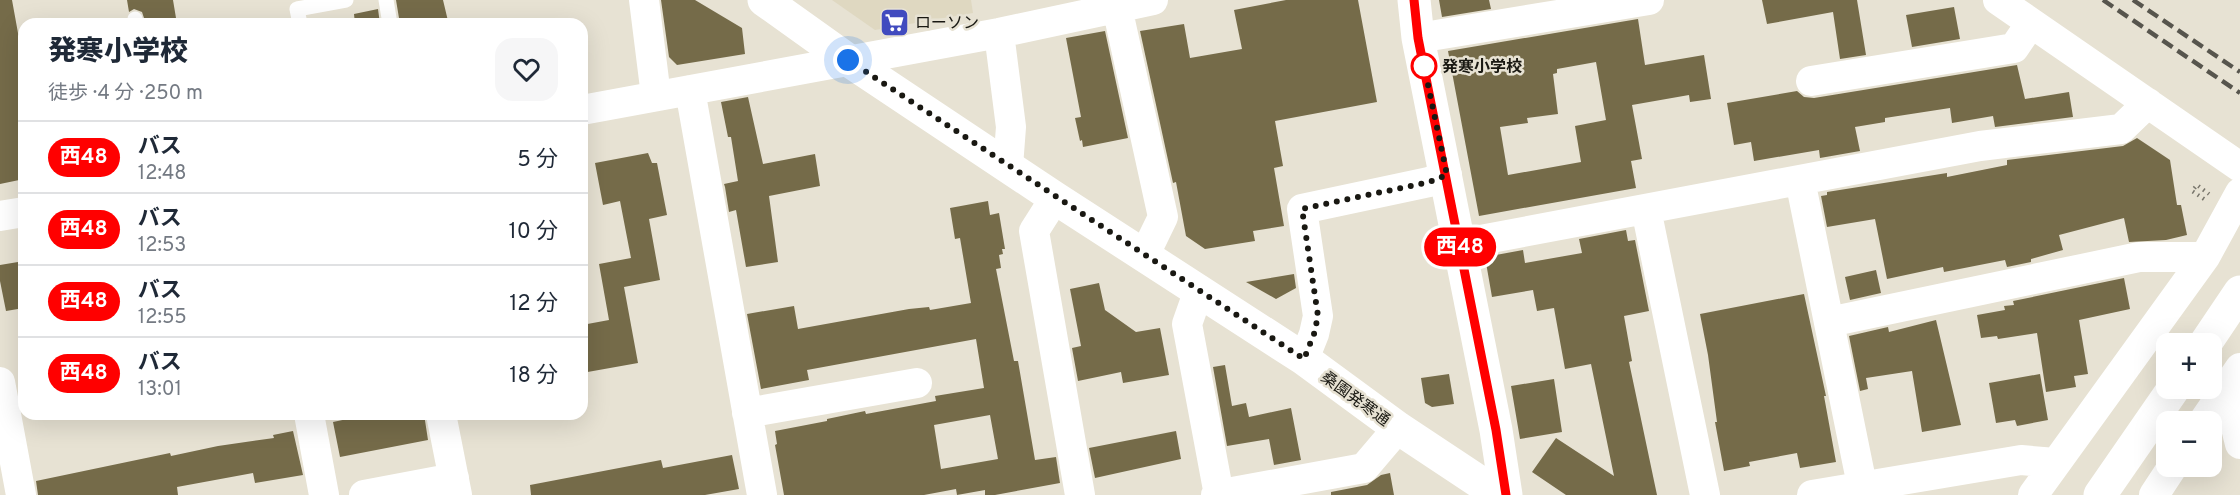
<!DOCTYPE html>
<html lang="ja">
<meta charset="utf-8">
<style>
:root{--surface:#fff;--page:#f6f6f7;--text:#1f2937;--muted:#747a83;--line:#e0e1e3}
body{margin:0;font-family:Overpass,"Noto Sans JP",sans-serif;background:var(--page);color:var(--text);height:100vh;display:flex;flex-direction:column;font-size:22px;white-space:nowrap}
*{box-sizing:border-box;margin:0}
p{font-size:20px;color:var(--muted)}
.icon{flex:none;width:33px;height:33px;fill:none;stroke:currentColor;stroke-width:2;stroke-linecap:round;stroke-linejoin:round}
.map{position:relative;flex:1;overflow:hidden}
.details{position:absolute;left:18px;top:18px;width:570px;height:402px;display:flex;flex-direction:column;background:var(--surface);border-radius:18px;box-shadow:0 6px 24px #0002}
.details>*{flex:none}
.badge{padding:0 12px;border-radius:20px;font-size:21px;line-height:39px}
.controls{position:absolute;left:2156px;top:333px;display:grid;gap:12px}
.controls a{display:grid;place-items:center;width:66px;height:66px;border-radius:12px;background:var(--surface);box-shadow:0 6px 24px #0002;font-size:30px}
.you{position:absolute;width:30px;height:30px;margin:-15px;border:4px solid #fff;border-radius:50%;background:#1a73e8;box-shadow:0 0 0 9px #1a73e833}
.map>.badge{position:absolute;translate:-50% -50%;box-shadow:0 0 0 3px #fff}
.round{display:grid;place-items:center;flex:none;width:63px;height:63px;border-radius:18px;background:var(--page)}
.headline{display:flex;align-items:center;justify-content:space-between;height:102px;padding:0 30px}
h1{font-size:28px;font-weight:800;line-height:45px}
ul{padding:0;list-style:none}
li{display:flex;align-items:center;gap:18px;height:72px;padding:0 30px;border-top:2px solid var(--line)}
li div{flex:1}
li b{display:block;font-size:22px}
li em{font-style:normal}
li .badge{min-width:66px;font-weight:700;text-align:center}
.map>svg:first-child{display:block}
.built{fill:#dfd8c1}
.building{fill:#756b49;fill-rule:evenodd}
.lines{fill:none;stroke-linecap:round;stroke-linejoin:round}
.path{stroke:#77746a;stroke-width:4;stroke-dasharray:1.5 4.5;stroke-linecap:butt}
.service{stroke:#fff;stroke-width:15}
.minor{stroke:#fff;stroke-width:30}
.tertiary{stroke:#fff;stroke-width:33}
.rail{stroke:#57554d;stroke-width:4.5;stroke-dasharray:12 6;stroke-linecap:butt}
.line-casing{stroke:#fff;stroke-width:14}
.line{stroke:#f00;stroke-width:9}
.walk{stroke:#191812;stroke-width:6;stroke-dasharray:0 10.8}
.stop-dot{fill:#fff;stroke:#f00;stroke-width:3}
.labels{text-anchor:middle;stroke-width:5;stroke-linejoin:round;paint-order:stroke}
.poi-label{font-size:16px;fill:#191812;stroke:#e7e2d3;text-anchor:start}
.stop-label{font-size:16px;font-weight:bold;fill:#191812;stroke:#e7e2d3;text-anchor:start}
.street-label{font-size:16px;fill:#191812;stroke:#e7e2d3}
</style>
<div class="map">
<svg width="2240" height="495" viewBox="0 0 2240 495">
<rect width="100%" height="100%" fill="#e7e2d3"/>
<path class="built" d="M832 0H971L973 13 875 30Z"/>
<path class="building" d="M0 0H12L24 66V179L0 184Z
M127 0H173L177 24H146L142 12 134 9 129 12Z
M396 0H443L448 21 430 24H400Z
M661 0H695L742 28 745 54 677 65 669 57Z
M1286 0H1358L1377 102 1275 121 1283 166 1274 168 1284 226 1253 231 1255 241 1205 249 1186 236 1176 182 1173 183 1140 31 1184 24 1190 58 1242 49 1234 10Z
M1439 0H1489L1491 9 1442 17Z
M1762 0H1857L1866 55 1840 59 1833 12 1767 24Z
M1954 7 1960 39 1912 47 1906 15Z
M378 9 380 24H355L354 14Z
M1638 19 1645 65 1704 55 1711 99 1690 102 1689 95 1632 105 1642 159 1631 161 1636 188 1479 216 1448 51ZM1596 62 1606 120 1575 126 1581 162 1508 175 1500 127 1528 123 1527 118 1558 114 1553 74 1557 73V69Z
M1105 31 1128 138 1083 147 1082 140 1080 141 1075 118 1081 117 1066 38Z
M2017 65 2025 99 2069 92 2073 117 1995 127 1993 116 1952 123 1950 108 1885 118V122L1855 127 1860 151 1820 158 1819 150 1754 161 1751 142 1734 145 1727 103 1797 91 1804 97 1814 98Z
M748 97 763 164 815 154 820 186 769 196 778 262 746 267 736 210 729 212 725 187 724 184 738 181 731 137H728L721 102Z
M2137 138 2170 160 2177 205H2181L2187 235 2166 240 2129 242 2124 218 2059 235 2063 250 2031 259V262L2007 267 2005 260 1944 272 1943 267 1887 279 1875 219 1827 227 1821 196 1827 195V192L1947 173V177L2007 165V160L2123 146Z
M648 153 652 163H657L667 215 649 219 660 280 624 287 638 363 582 373V325L609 320 599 264 631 258 620 201 603 205 595 163Z
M988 201 990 215 999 213 1005 249H1002L1003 254 999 255 1001 268 996 269 1014 361H1018L1035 460 1056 457 1060 483 995 495H985V490L957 495 956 489 924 495H784L775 445 777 444 775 431 827 421V419L865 411 866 414 936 401 935 396 984 388 976 339 807 370 809 380 761 389 747 314 794 306 798 329 909 309 929 307 930 310 971 303 960 238 955 239 950 208ZM990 415 998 459 941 469 934 425Z
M1626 230 1628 241 1635 240 1649 311 1624 316 1632 361 1629 362 1657 495H1566L1532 472 1556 438 1614 476 1591 364 1565 369 1554 308 1537 311 1533 290 1492 297 1485 257 1523 250 1525 263 1582 253 1579 239Z
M24 261V308L6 311 0 281V265Z
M1876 270 1881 293 1850 300 1845 277Z
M1294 274 1296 288 1276 299 1246 282Z
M2124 278 2130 309 2079 320 2088 374 2074 376 2076 387 2046 392 2037 333 1998 339 1997 336 1981 338 1977 315 2005 310 2004 306 2014 305 2013 301Z
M1099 283 1105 310 1136 332 1160 328 1169 375 1123 383 1121 372 1078 381 1072 348 1081 346 1070 289Z
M1804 294 1826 396H1824L1836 462 1800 468 1797 453 1749 462 1750 466 1724 471 1715 422H1717L1708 355 1700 314Z
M1936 320 1961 425 1922 432 1912 371 1866 378 1868 389 1860 391 1849 336 1888 327 1889 332Z
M1225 365 1232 406 1246 403 1249 417 1291 408 1301 460 1274 465 1269 439 1227 446 1213 367Z
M1449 374 1454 404 1432 407 1425 403 1421 378Z
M2040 374 2048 420 2017 426 2015 420 1996 423 1989 383Z
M1554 379 1562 432 1520 439 1511 386Z
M371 414H424L428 440 340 457 333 422Z
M293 431 303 475 255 483 253 473 177 487 178 495H38L36 481 170 453 171 456 218 446 274 438 273 435Z
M1176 431 1181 459 1095 478 1089 448Z
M732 455 739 489 705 495H531L530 485 661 460 663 468Z
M1390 473 1394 495H1331V492L1367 485 1381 475Z"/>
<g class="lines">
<path class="path" d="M2204 199 2192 191 2197 185 2209 194"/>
<path class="service" d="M386 0 390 24
M135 19 136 24
M300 24 297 9 346 0"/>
<path class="minor" d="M644 0 656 96
M1998 0 2240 167
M1117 7 1163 217 1145 254
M999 33 1011 127 1008 166
M1418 38 1649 0
M1811 81 2014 48 2031 23
M690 90 762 495
M582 110 999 33 1153 0
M1800 180 1864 495
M1055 198 1034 231 1080 495
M1646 209 1705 495
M0 216 24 212
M1459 244 1980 146 2121 129 2148 103
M1199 290 1187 324 1219 495
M1829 322 2139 257H2205
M1304 359 1314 334 1318 316 1302 209 1429 182 1447 175
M0 382 21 495
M2226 387 2240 444
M747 413 917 383
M309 414 324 495
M441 414 457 495
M2203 422 2240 368
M364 495 454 478
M1216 495 1364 468 1398 428
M1812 495 2021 460 2055 463
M2033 495 2205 257 2240 193
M2154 495 2173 466"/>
<path class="tertiary" d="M764 0 848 60 1055 198 1304 359 1398 428 1499 495
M1414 0 1418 38 1496 430 1506 495
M2205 344 2240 292
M2100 495 2174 388"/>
<path class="rail" d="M2103 0 2240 93
M2133 0 2240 72"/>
</g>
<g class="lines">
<defs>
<path id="line" d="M1414 0 1418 38 1496 430 1506 495"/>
</defs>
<use href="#line" class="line-casing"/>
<use href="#line" class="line"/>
<path class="walk" d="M848 60 1304 359 1314 334 1318 316 1302 209 1429 182 1447 175 1423 61 1424 66"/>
</g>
<defs>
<symbol id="supermarket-square" viewBox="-11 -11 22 22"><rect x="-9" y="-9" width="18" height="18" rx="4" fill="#414bbf" stroke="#e7e2d3"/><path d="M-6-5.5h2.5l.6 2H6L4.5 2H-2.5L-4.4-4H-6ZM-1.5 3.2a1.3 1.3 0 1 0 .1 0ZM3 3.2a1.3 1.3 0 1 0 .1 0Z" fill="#fff"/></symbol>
</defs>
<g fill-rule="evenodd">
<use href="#supermarket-square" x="878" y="6" width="33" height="33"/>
</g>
<circle class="stop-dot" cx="1424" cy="66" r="12"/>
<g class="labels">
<g class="poi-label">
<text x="915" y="28">ローソン</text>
</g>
<g class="stop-label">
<text x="1442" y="72">発寒小学校</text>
</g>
<g class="street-label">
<text transform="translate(1356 398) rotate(36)" y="6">桑園発寒通</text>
</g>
</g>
</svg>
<div class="controls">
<a>+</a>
<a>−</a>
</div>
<div class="you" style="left:848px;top:60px"></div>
<b class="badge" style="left:1460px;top:247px;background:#f00;color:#fff">西48</b>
<section class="details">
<div class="headline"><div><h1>発寒小学校</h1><p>徒歩 · 4 分 · 250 m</p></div><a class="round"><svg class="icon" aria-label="heart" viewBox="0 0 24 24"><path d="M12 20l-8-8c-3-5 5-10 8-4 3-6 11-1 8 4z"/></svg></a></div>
<ul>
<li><span class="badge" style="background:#f00;color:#fff">西48</span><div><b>バス</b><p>12:48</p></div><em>5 分</em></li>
<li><span class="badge" style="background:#f00;color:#fff">西48</span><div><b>バス</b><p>12:53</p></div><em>10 分</em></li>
<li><span class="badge" style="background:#f00;color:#fff">西48</span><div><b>バス</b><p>12:55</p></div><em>12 分</em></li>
<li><span class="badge" style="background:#f00;color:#fff">西48</span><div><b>バス</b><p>13:01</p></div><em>18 分</em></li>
</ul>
</section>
</div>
